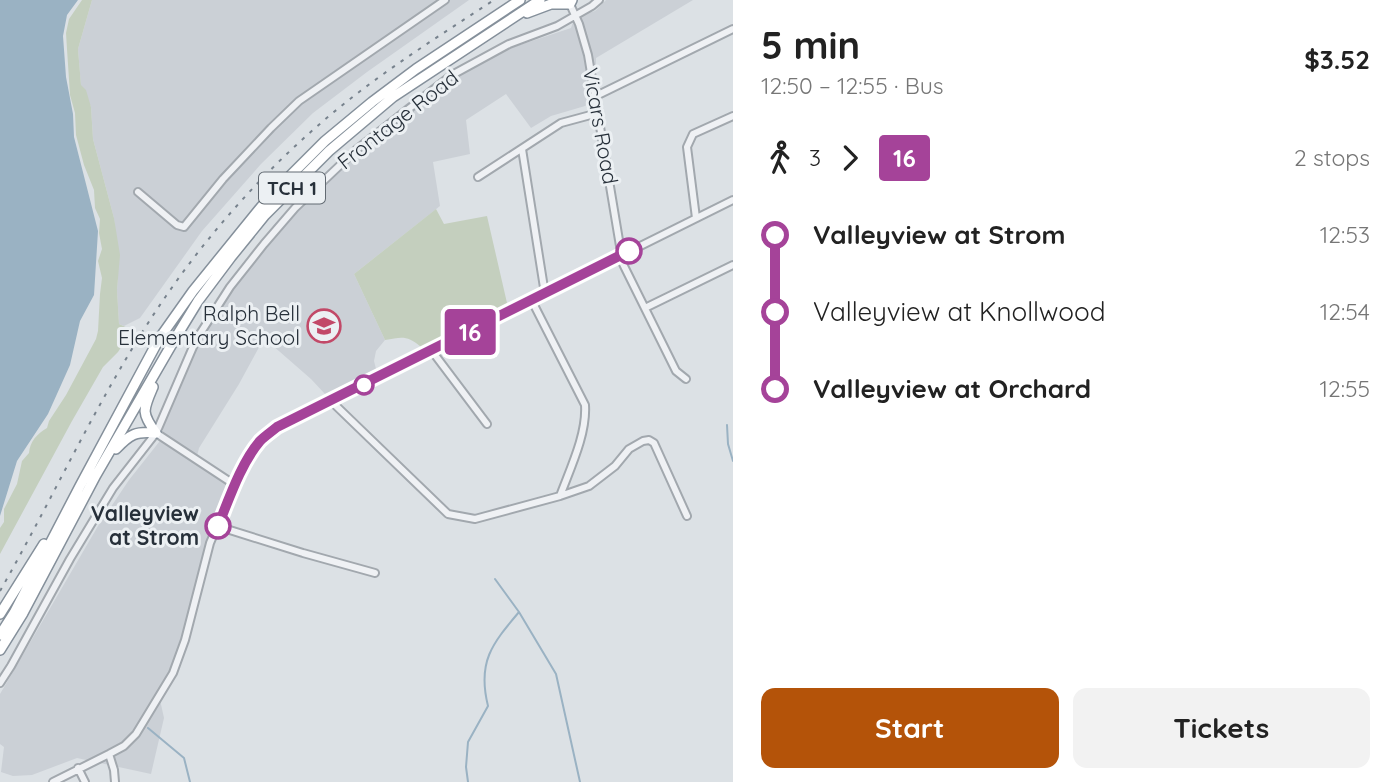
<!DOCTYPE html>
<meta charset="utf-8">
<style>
:root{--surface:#fff;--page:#f2f2f2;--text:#222;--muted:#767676;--accent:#b45309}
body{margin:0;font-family:Quicksand,sans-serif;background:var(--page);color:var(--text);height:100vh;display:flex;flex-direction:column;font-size:26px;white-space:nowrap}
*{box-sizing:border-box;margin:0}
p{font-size:23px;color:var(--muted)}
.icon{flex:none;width:38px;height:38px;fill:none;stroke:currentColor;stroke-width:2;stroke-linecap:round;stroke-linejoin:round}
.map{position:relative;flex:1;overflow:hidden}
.panel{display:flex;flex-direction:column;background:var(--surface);width:665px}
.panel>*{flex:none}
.badge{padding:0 14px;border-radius:5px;font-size:24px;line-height:46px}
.map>.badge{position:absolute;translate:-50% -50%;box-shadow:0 0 0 4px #fff}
.legs{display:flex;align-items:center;gap:10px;height:77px;padding:0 28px;font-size:23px}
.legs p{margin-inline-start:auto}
.headline{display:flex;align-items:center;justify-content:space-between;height:119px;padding:0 28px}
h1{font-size:38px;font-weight:700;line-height:52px}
.button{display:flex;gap:14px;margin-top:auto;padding:14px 28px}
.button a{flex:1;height:80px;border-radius:14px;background:var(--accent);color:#fff;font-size:28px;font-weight:700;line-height:80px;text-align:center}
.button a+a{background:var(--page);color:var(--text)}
ul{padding:0 28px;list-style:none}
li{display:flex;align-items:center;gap:24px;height:77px;font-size:26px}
li i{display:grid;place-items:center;width:10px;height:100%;margin:0 9px;background:currentColor}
li i::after{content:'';width:18px;height:18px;margin:-9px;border:5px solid;border-radius:50%;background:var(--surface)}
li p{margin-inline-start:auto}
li:first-child i{background:linear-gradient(#0000 50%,currentColor 0)}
li:last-child i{background:linear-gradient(currentColor 50%,#0000 0)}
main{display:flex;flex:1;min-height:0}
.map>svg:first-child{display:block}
.built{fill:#cbd0d6}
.green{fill:#c4cfbe}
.water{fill:#9ab2c3}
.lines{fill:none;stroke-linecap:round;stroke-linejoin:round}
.stream{stroke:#9ab2c3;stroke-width:2}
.minor-casing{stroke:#a2a8ae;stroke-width:10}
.highway-casing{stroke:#85909b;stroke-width:12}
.minor{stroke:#eff1f4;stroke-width:6}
.highway{stroke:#fff;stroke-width:9}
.rail{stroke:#77828d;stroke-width:2;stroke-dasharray:3.5 7;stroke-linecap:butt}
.line-1-casing{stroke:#fff;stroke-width:16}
.line-1{stroke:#a54399;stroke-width:10}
.stop-1-dot{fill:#fff;stroke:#a54399;stroke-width:3.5}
.labels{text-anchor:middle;stroke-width:6;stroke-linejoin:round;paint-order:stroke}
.shield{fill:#ecf0f3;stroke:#626a72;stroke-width:2}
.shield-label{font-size:19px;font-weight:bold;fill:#27303a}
.street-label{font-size:21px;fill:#27303a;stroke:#ecf0f3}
.poi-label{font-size:21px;fill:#27303a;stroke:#ecf0f3;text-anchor:end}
.stop-label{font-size:21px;font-weight:bold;fill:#27303a;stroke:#ecf0f3;text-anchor:end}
</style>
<main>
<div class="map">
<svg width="733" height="782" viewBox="0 0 733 782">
<rect width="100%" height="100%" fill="#dce1e5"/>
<path class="built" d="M92 0H469L367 72 313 113 261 164 202 231 140 318 124 326 119 324 117 290 118 276 114 218 93 139 91 107 81 86 78 49Z
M606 0H693L596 58V96L585 106 551 116 531 128 506 94 466 120 470 154 433 162 440 206 354 274 385 340 376 351 374 361 376 369 325 394 311 379 264 338 239 384 199 448 196 460 235 485 210 543 185 640 160 700 164 718 151 774 77 758 32 775 13 776 1 772 4 747 0 744V694L98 526 129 480 163 437V421L159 415 186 351 210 309 274 225 312 185 357 144 406 104 463 64 571 28 575 16 595 11Z"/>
<path class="green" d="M82 0H92L78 49 81 85 86 90 91 107 93 139 114 218 120 255 117 290 119 324 132 330 118 352 103 367 72 421 0 554V528L4 522V509L17 484 22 461 29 453C30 441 37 434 47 428L49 421 66 395 96 339 98 331 100 294 102 278 98 261 102 249 99 233 100 219 95 208 94 190 84 165 76 135 75 113 70 95 67 49 66 33 69 19Z
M436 209 444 224 487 216 507 303 421 347C407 335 402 337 385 340L354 274Z"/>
<path class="water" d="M0 0H78L67 15 63 36 66 77 73 114 74 137 98 231 94 295 80 321 70 365 48 414 17 461 0 516Z"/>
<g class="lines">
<path class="stream" d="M727 425 728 444 733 461
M495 579 519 612 556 674 580 782
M148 728 184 758 190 782
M468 782 466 767 468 742 488 706C477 662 492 644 519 612"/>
<defs>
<path id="minor" d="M569 2 579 24 588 55 623 264 676 371 686 379
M596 96 733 29
M522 149 545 294
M478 177 561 123 598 113
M138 192 177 225 184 227 223 179 271 128 299 101 445 0
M696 218 687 147 693 134 733 116
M645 308 733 265
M432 351 487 424
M331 401 448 514 475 519 560 496C570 469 587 434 585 405L532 301
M156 433 235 485
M560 496 589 486 615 466 629 449 643 441 649 440 654 443 687 516
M217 526 303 553 375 573
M0 683 11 666 70 559 113 488 156 433 196 340 230 287 264 244 295 208 356 150 452 75 509 44 557 26 592 6 599 0
M109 754 114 770 115 782
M78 768 85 782
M53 782 109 754 124 746 136 734 173 673 185 640 210 543 235 485 245 465 261 439 277 427 304 413 733 200"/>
<path id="highway" d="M527 13 551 4H570L572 0
M153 387C143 410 141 413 156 433
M116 449C130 434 136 431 156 433
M0 614 44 544
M0 635 14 613 80 486 159 339 193 291 262 206 291 175 325 141 372 102 416 69 520 0
M0 650 23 613 96 475 176 337 198 301 231 257 265 215 329 151 393 97 540 0"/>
</defs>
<use href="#minor" class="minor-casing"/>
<use href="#highway" class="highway-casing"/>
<use href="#minor" class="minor"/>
<use href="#highway" class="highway"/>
<path class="rail" d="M0 591C56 493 102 389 166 296 217 222 279 155 350 99 396 63 445 32 494 0"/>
</g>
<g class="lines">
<defs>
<path id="line-1" d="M218 526C229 499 241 463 260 441 265 436 271 432 277 427L629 251"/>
</defs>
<use href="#line-1" class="line-1-casing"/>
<use href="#line-1" class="line-1"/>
</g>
<defs>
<symbol id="school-ring" viewBox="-11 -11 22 22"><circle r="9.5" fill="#ecf0f3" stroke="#c24968" stroke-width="1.5"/><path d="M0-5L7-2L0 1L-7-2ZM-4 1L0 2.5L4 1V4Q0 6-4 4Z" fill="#c24968"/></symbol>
</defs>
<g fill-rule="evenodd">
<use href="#school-ring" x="305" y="307" width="38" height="38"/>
</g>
<g class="stop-1-dot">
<circle cx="629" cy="251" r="12"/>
<circle cx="364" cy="385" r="9"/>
<circle cx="218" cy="526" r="12"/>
</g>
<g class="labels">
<rect class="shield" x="259" y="172.5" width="66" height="31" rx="5"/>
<g class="shield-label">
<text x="292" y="195">TCH 1</text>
</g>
<g class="street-label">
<text transform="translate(398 120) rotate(-38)" y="7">Frontage Road</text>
<text transform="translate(600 126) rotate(80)" y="7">Vicars Road</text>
</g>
<g class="poi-label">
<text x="300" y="321">Ralph Bell<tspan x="300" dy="24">Elementary School</tspan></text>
</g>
<g class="stop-label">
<text x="199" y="521">Valleyview<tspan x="199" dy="24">at Strom</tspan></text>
</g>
</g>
</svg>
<b class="badge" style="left:470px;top:332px;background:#a54399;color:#fff">16</b>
</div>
<section class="panel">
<div class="headline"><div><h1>5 min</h1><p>12:50 – 12:55 · Bus</p></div><b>$3.52</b></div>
<div class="legs"><svg class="icon" aria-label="walk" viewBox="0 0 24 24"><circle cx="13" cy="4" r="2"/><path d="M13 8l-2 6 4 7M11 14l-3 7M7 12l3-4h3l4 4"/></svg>3<svg class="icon" aria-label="forward" viewBox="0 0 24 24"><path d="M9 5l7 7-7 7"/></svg><b class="badge" style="background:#a54399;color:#fff">16</b><p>2 stops</p></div>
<ul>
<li><i style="color:#a54399"></i><b>Valleyview at Strom</b><p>12:53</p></li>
<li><i style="color:#a54399"></i><span>Valleyview at Knollwood</span><p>12:54</p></li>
<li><i style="color:#a54399"></i><b>Valleyview at Orchard</b><p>12:55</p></li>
</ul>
<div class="button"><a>Start</a><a>Tickets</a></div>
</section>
</main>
